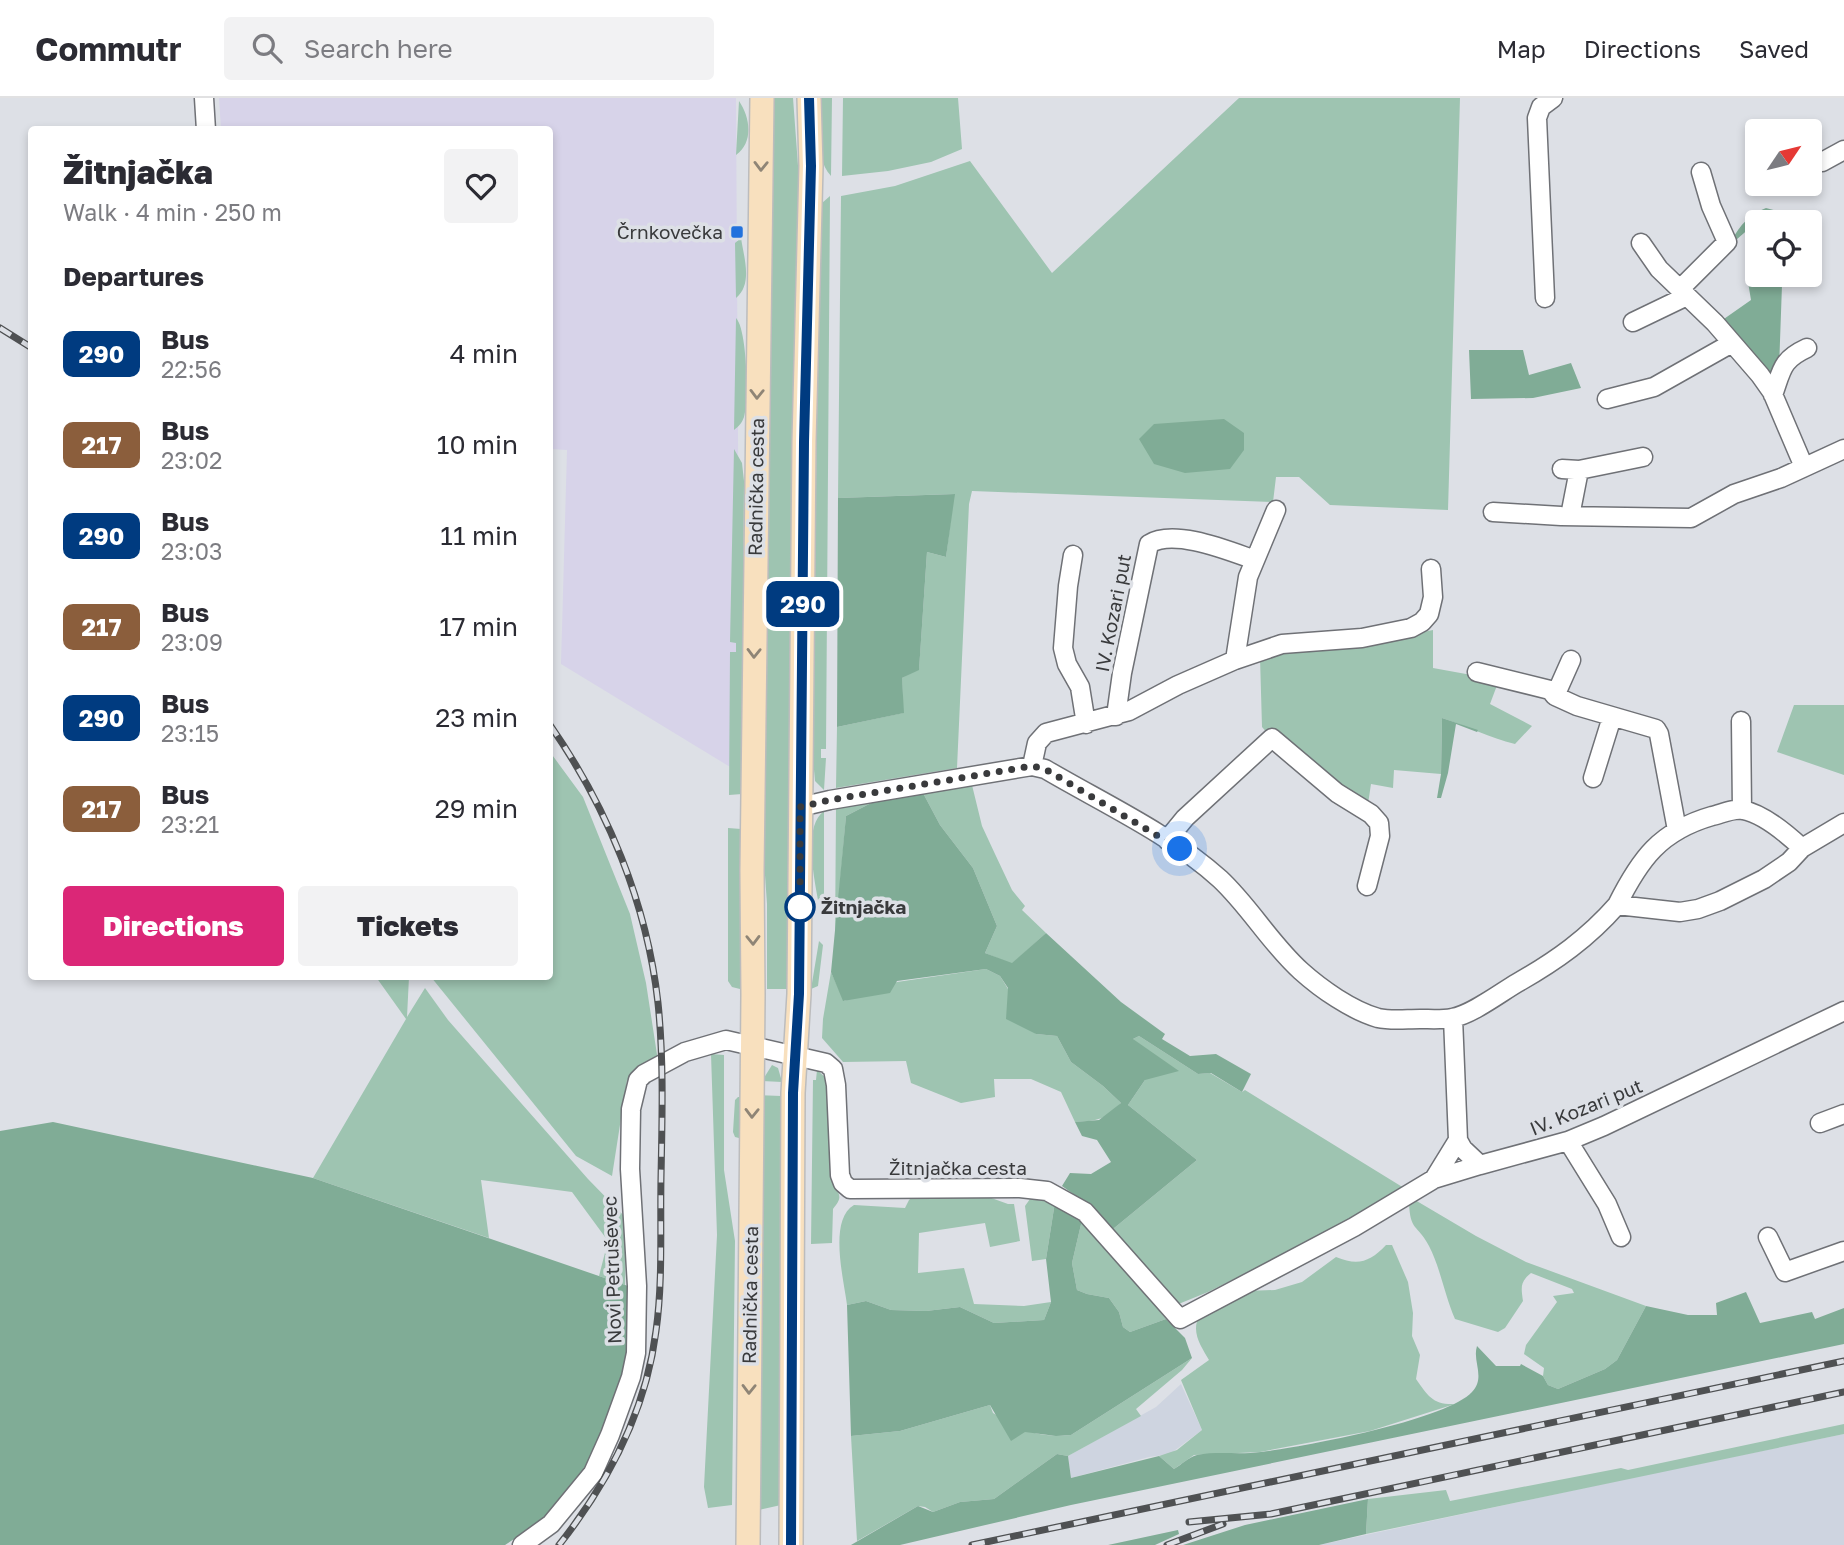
<!DOCTYPE html>
<meta charset="utf-8">
<style>
:root{--surface:#fff;--page:#f2f2f3;--text:#2b2b33;--muted:#7c7c81;--line:#e1e1e2;--accent:#db2777}
body{margin:0;font-family:"Golos Text",sans-serif;background:var(--page);color:var(--text);height:100vh;display:flex;flex-direction:column;font-size:26px;white-space:nowrap}
*{box-sizing:border-box;margin:0}
p{font-size:23px;color:var(--muted)}
.icon{flex:none;width:38px;height:38px;fill:none;stroke:currentColor;stroke-width:2;stroke-linecap:round;stroke-linejoin:round}
.map{position:relative;flex:1;overflow:hidden}
.sheet{position:absolute;left:28px;top:28px;width:525px;height:854px;display:flex;flex-direction:column;background:var(--surface);border-radius:7px;box-shadow:0 4px 10px #0003}
.sheet>*{flex:none}
.badge{padding:0 14px;border-radius:10px;font-size:24px;line-height:46px}
.needle{width:46px;rotate:55deg}
.controls{position:absolute;left:1745px;top:21px;display:grid;gap:14px}
.controls a{display:grid;place-items:center;width:77px;height:77px;border-radius:7px;background:var(--surface);box-shadow:0 4px 10px #0003;font-size:35px}
.you{position:absolute;width:35px;height:35px;margin:-18px;border:5px solid #fff;border-radius:50%;background:#1a73e8;box-shadow:0 0 0 10px #1a73e833}
.map>.badge{position:absolute;translate:-50% -50%;box-shadow:0 0 0 4px #fff}
h2{padding:0 35px;font-size:26px;line-height:63px}
.round{display:grid;place-items:center;flex:none;width:74px;height:74px;border-radius:7px;background:var(--page)}
.headline{display:flex;align-items:center;justify-content:space-between;height:119px;padding:0 35px}
h1{font-size:33px;font-weight:800;line-height:52px}
.cta{display:flex;gap:14px;margin-top:auto;padding:14px 35px}
.cta a{flex:1;height:80px;border-radius:7px;background:var(--accent);color:#fff;font-size:28px;font-weight:800;line-height:80px;text-align:center}
.cta a+a{background:var(--page);color:var(--text)}
ul{padding:0;list-style:none}
li{display:flex;align-items:center;gap:21px;height:91px;padding:0 35px}
li div{flex:1}
li b{display:block;font-size:26px}
li em{font-style:normal}
li .badge{min-width:77px;font-weight:700;text-align:center}
header{display:flex;align-items:center;gap:42px;box-sizing:border-box;height:98px;padding:0 35px;background:var(--surface);border-bottom:2px solid var(--line)}
header strong{font-size:33px}
nav{display:flex;gap:38px;margin-inline-start:auto;font-size:24px}
.search{width:490px;height:63px;background:var(--page);display:flex;align-items:center;gap:18px;box-sizing:border-box;padding:0 24px;border-radius:7px;color:var(--muted);font-size:26px}
.map>svg:first-child{display:block}
.commercial{fill:#d7d3e9}
.built{fill:#ced4e0}
.green{fill:#9ec4b1}
.forest{fill:#80ac96}
.lines{fill:none;stroke-linecap:round;stroke-linejoin:round}
.minor-casing{stroke:#6f7176;stroke-width:21}
.major-casing{stroke:#bcbcbd;stroke-width:26}
.minor{stroke:#fff;stroke-width:18}
.major{stroke:#f8e0be;stroke-width:23}
.rail-casing{stroke:#4f5153;stroke-width:7}
.rail{stroke:#dde0e6;stroke-width:4.5;stroke-dasharray:13;stroke-linecap:butt}
.oneway{stroke:#8f8576}
.line-casing{stroke:#fff;stroke-width:16}
.line{stroke:#003b80;stroke-width:10}
.walk{stroke:#393a3c;stroke-width:7;stroke-dasharray:0 12.6}
.poi-dot{fill:#2272dd;stroke:#dde0e6;stroke-width:2.5}
.stop-dot{fill:#fff;stroke:#003b80;stroke-width:3.5}
.labels{text-anchor:middle;stroke-width:7;stroke-linejoin:round;paint-order:stroke}
.poi-label{font-size:19px;fill:#393a3c;stroke:#dde0e6;text-anchor:end}
.street-label{font-size:19px;fill:#393a3c;stroke:#dde0e6}
.stop-label{font-size:19px;font-weight:bold;fill:#393a3c;stroke:#dde0e6;text-anchor:start}
</style>
<header>
<strong>Commutr</strong>
<div class="search"><svg class="icon" aria-label="search" viewBox="0 0 24 24"><circle cx="10" cy="10" r="6"/><path d="M15 15l6 6"/></svg>Search here</div>
<nav><a>Map</a><a>Directions</a><a>Saved</a></nav>
</header>
<div class="map">
<svg width="1844" height="1447" viewBox="0 0 1844 1447">
<rect width="100%" height="100%" fill="#dde0e6"/>
<path class="commercial" d="M219 0H736L740 675 561 566 567 352 550 351V32L221 31Z"/>
<path class="built" d="M1181 1286 1202 1332 1170 1356 1149 1359 1071 1380 1068 1358 1156 1309Z
M1844 1336V1447H1319L1635 1379Z"/>
<path class="green" d="M769 0H793L799 81 790 891H767V806L762 734Z
M820 0H832L831 78C814 60 820 24 820 0Z
M843 0H958L962 51 931 64 888 73 842 78Z
M1239 0H1460L1448 412 1330 407 1299 379H1276L1273 404 972 393 969 406 957 670 836 690 837 629 903 615 902 580 919 571 927 454 946 459 954 396 838 400 841 98 895 88 970 63 1052 175Z
M739 3C750 19 754 44 736 57Z
M830 98 826 651H821V660H826L824 692 815 683 813 660 819 115 822 105Z
M741 140C744 160 753 186 736 200L735 145Z
M736 220C747 231 749 302 744 319 742 325 739 328 734 332Z
M734 351 742 365 744 383 742 696 729 697 730 554H736V545L730 544Z
M1433 532V570L1499 582 1490 606 1532 628 1515 646C1490 640 1467 628 1442 620L1441 676 1394 672 1393 690 1371 686 1368 706 1269 637 1262 629 1260 559 1277 554 1399 539Z
M1794 607H1844V677L1777 654Z
M550 654 583 699 630 816 646 885 658 963 627 982 612 1078 576 1058 431 879 550 878Z
M971 683 982 728 995 756 1012 792 1025 808 1022 812 1046 835 1012 866 985 855 997 828 973 770 940 727 923 695Z
M873 704 846 718 835 843 836 709Z
M824 713V797L818 802C814 779 803 728 824 713Z
M728 730 741 731 740 891 732 889 728 883Z
M819 843 823 847 818 888 811 891Z
M986 871 1000 878 1036 936 1057 938 1071 964 1103 988 1121 1005C1105 1022 1097 1023 1075 1024L1061 994 1031 981H994L995 999 961 1005 911 985 906 963 843 964 822 940 823 921 831 874 844 903 897 884Z
M376 879H409L407 919 425 890 448 922 588 1081 627 1121 625 1187 599 1178 608 1143 572 1094 481 1082 489 1140 313 1080 406 921Z
M1139 938 1198 976 1210 975 1242 994 1245 992 1404 1090 1371 1113 1208 1194 1181 1205H1173L1113 1131 1197 1062 1128 1007 1145 982 1133 941Z
M711 956 724 957V1072L735 1143 732 1407 708 1410 704 1389 717 1137Z
M772 967 778 970 782 984 762 983Z
M817 972 827 981 835 1089C842 1099 840 1102 833 1111L832 1145 811 1146 813 982H816Z
M758 997 781 998V1407L759 1412Z
M738 999H743L739 1040 735 1039 733 1034 735 1002Z
M983 1097 1008 1106H1014L1020 1143 990 1149 985 1125 919 1135 918 1175 964 1170 974 1206 1024 1208 1051 1204 1044 1222 994 1225 960 1209 926 1213 891 1212 866 1203 847 1207C844 1182 828 1122 854 1107L905 1110 909 1102 914 1098Z
M1030 1101 1055 1104 1046 1161 1032 1163 1025 1108Z
M1415 1102 1476 1138 1526 1164 1646 1208 1617 1262 1605 1271 1558 1291 1548 1287 1543 1278 1544 1270 1524 1256 1526 1247 1557 1204 1553 1198 1574 1195 1572 1191 1531 1175C1520 1184 1521 1189 1523 1203L1505 1230 1498 1234 1455 1221C1445 1198 1440 1169 1429 1148 1417 1125 1410 1134 1409 1104Z
M1082 1122 1101 1140 1166 1221 1130 1234 1123 1229 1119 1214 1109 1200 1087 1196 1077 1192 1072 1165Z
M1386 1147H1392L1408 1184 1413 1215 1412 1238 1420 1257 1416 1281C1428 1298 1433 1307 1455 1306L1370 1333 1260 1354 1194 1357 1174 1371 1159 1358 1177 1352 1202 1332 1181 1282 1209 1262C1201 1248 1190 1233 1200 1217L1246 1193 1275 1192 1302 1184 1336 1159C1358 1168 1370 1164 1386 1147Z
M1192 1260 1182 1272 1136 1311 1141 1318 1068 1358 1057 1356 994 1401 960 1404 933 1414 925 1409 918 1408 857 1443 851 1338 900 1333 990 1307 993 1315C1022 1332 1037 1340 1071 1337Z
M1844 1326V1336L1366 1436 1368 1401 1446 1392 1450 1403 1621 1370 1628 1372Z"/>
<path class="forest" d="M1766 110 1785 115 1786 124H1765L1760 121 1736 142H1732C1740 127 1750 116 1766 110Z
M1757 169V177H1788L1782 187 1779 271 1773 279 1721 223 1751 202 1746 172Z
M1523 252 1529 277 1571 265 1581 290 1533 300 1471 301 1469 252Z
M1224 321 1244 335V352L1230 371 1185 375 1154 366 1139 341 1154 326Z
M955 396 946 459 927 454 919 572 902 580 904 615 837 629 838 400Z
M1442 620 1478 632 1477 634 1456 626 1448 675 1441 700H1437L1441 676Z
M923 695 940 727 973 770 997 828 985 855 1012 865 1046 835 1121 904 1165 936 1162 941 1190 958 1216 956 1251 976 1242 994 1211 975 1198 976 1139 938 1133 941 1179 973 1145 982 1128 1007 1197 1062 1113 1131 1090 1108 1062 1088 1070 1075 1091 1076 1111 1064 1097 1042 1082 1038 1075 1024 1099 1022 1121 1005 1103 988 1071 964 1057 938 1036 936 1006 921 1008 890 1000 878 986 871 897 883 890 895 843 903 831 874 846 718 873 704Z
M53 1024 313 1080 631 1189 625 1278 585 1377 558 1412 505 1447H0V1033Z
M1055 1104 1082 1122 1072 1165 1077 1192 1087 1196 1109 1200 1119 1214 1123 1229 1130 1234 1166 1221 1185 1240 1192 1260 1071 1337 1056 1338 1025 1334 1011 1343 990 1307 900 1333 851 1338 847 1207 866 1203 891 1212 926 1213 960 1209 994 1225 1044 1222 1051 1204 1046 1161Z
M1746 1194 1760 1225 1812 1214 1815 1221 1844 1210V1246L1071 1407 900 1447H851L918 1408 933 1414 960 1404 994 1401 1057 1356 1068 1358 1071 1380 1159 1358 1174 1371C1181 1367 1189 1359 1197 1357 1217 1353 1240 1357 1261 1354 1303 1349 1446 1322 1472 1294 1486 1279 1472 1264 1477 1248L1496 1268H1520L1521 1266 1543 1278 1548 1287 1558 1291 1605 1271 1617 1262 1646 1208 1688 1217H1717L1716 1205Z
M1368 1401 1366 1436 1319 1447H1183L1245 1427Z
M1178 1432 1179 1436 1155 1447H1108Z"/>
<g class="lines">
<defs>
<path id="minor" d="M204 0 206 32
M1822 64 1844 52
M1641 145 1659 171 1715 225 1760 277 1772 294 1804 369
M1680 191 1727 144 1711 108 1701 74
M1545 200 1537 20 1541 9 1553 0
M1633 224 1687 198
M1773 297C1782 272 1781 262 1807 250
M1607 301 1654 289 1732 245
M1562 371 1579 372 1643 359
M1493 414 1561 418 1691 420 1734 396 1781 380 1844 351
M1570 418 1579 372
M1073 457 1068 488 1063 550 1067 566 1080 589 1086 626
M1235 562 1248 479 1276 412
M1571 562 1555 598 1577 608 1656 631 1659 636 1677 732
M1477 574 1550 592 1555 598
M1116 618 1122 575 1149 446C1174 430 1229 453 1255 462
M1741 623 1742 712
M1032 668 1037 645 1046 635 1129 613 1178 587 1235 562 1282 546 1362 540 1411 530 1422 524 1429 516 1433 499 1431 471
M1593 680 1612 619
M800 709 830 702 1032 668 1045 671C1101 704 1172 737 1220 781 1250 809 1270 845 1301 873 1321 891 1351 912 1378 920 1391 923 1406 921 1420 921 1430 921 1442 922 1452 920 1471 917 1500 895 1517 885 1556 863 1588 840 1617 807L1680 814 1698 811 1720 803 1764 781 1789 764 1802 750 1844 725
M1167 742 1185 720 1272 640 1337 695 1371 716 1379 725 1380 738 1367 788
M1617 807C1640 761 1660 733 1712 718 1721 716 1734 710 1743 712 1764 716 1787 736 1802 750
M1453 920 1458 1042 1463 1051 1480 1067 1568 1043 1604 1028 1844 913
M1820 1025 1844 1016
M1458 1042 1434 1081 1480 1067
M1568 1043 1607 1106 1621 1139
M1768 1139 1785 1174 1844 1153
M522 1447 551 1426 593 1375 610 1337 631 1279 636 1255 637 1188 630 1071 631 1011 638 982 644 976 685 954 726 942 826 965 833 971 836 987 840 1077 843 1085 850 1091 1020 1090 1047 1093 1085 1114 1180 1221 1354 1129 1434 1081"/>
<path id="major" d="M748 1447 753 897 752 773 762 0
M791 1447 793 995 799 896 804 344 811 68 809 0"/>
</defs>
<use href="#minor" class="minor-casing"/>
<use href="#major" class="major-casing"/>
<use href="#minor" class="minor"/>
<use href="#major" class="major"/>
<defs>
<path id="rail" d="M0 230 32 250
M550 627C607 709 647 805 658 905 664 963 662 1022 661 1080 660 1130 663 1183 656 1233 646 1313 608 1385 559 1447
M1189 1424 1271 1416 1844 1294
M972 1447 1844 1263
M1167 1447 1223 1426"/>
</defs>
<use href="#rail" class="rail-casing"/>
<use href="#rail" class="rail"/>
</g>
<defs><path id="oneway-chevron" d="M-2-3.5L2.5 0L-2 3.5" fill="none" stroke-width="1.6" stroke-linecap="round" stroke-linejoin="round" transform="scale(1.75)"/></defs>
<g class="oneway">
<use href="#oneway-chevron" transform="translate(761 68) rotate(91)"/>
<use href="#oneway-chevron" transform="translate(757 296) rotate(91)"/>
<use href="#oneway-chevron" transform="translate(754 555) rotate(91)"/>
<use href="#oneway-chevron" transform="translate(753 842) rotate(89)"/>
<use href="#oneway-chevron" transform="translate(752 1015) rotate(91)"/>
<use href="#oneway-chevron" transform="translate(749 1291) rotate(91)"/>
</g>
<g class="lines">
<defs>
<path id="line" d="M791 1447 793 995 799 896 804 344 811 68 809 0"/>
</defs>
<use href="#line" class="line-casing"/>
<use href="#line" class="line"/>
<path class="walk" d="M800 809V709L830 702 1032 668 1045 671 1180 751"/>
</g>
<rect class="poi-dot" x="730" y="127" width="14" height="14" rx="3.5"/>
<circle class="stop-dot" cx="800" cy="809" r="14"/>
<g class="labels">
<g class="poi-label">
<text x="723" y="141">Črnkovečka</text>
</g>
<g class="street-label">
<text transform="translate(756 389) rotate(-89)" y="7">Radnička cesta</text>
<text transform="translate(1113 515) rotate(-79)" y="7">IV. Kozari put</text>
<text transform="translate(1586 1009) rotate(-22)" y="7">IV. Kozari put</text>
<text x="958" y="1077">Žitnjačka cesta</text>
<text transform="translate(612 1172) rotate(-92)" y="7">Novi Petruševec</text>
<text transform="translate(750 1197) rotate(-89)" y="7">Radnička cesta</text>
</g>
<g class="stop-label">
<text x="821" y="816">Žitnjačka</text>
</g>
</g>
</svg>
<div class="controls">
<a><svg class="needle" viewBox="-14 -14 28 28"><path d="M0-13l5 13h-10z" fill="#e53935"/><path d="M0 13l5-13h-10z" fill="#7c7c81"/></svg></a>
<a><svg class="icon" aria-label="locate" viewBox="0 0 24 24"><circle cx="12" cy="12" r="6"/><path d="M12 2v4M12 18v4M2 12h4M18 12h4"/></svg></a>
</div>
<div class="you" style="left:1180px;top:751px"></div>
<b class="badge" style="left:803px;top:506px;background:#003b80;color:#fff">290</b>
<section class="sheet">
<div class="headline"><div><h1>Žitnjačka</h1><p>Walk · 4 min · 250 m</p></div><a class="round"><svg class="icon" aria-label="heart" viewBox="0 0 24 24"><path d="M12 20l-8-8c-3-5 5-10 8-4 3-6 11-1 8 4z"/></svg></a></div>
<h2>Departures</h2>
<ul>
<li><span class="badge" style="background:#003b80;color:#fff">290</span><div><b>Bus</b><p>22:56</p></div><em>4 min</em></li>
<li><span class="badge" style="background:#8b5e3c;color:#fff">217</span><div><b>Bus</b><p>23:02</p></div><em>10 min</em></li>
<li><span class="badge" style="background:#003b80;color:#fff">290</span><div><b>Bus</b><p>23:03</p></div><em>11 min</em></li>
<li><span class="badge" style="background:#8b5e3c;color:#fff">217</span><div><b>Bus</b><p>23:09</p></div><em>17 min</em></li>
<li><span class="badge" style="background:#003b80;color:#fff">290</span><div><b>Bus</b><p>23:15</p></div><em>23 min</em></li>
<li><span class="badge" style="background:#8b5e3c;color:#fff">217</span><div><b>Bus</b><p>23:21</p></div><em>29 min</em></li>
</ul>
<div class="cta"><a>Directions</a><a>Tickets</a></div>
</section>
</div>
